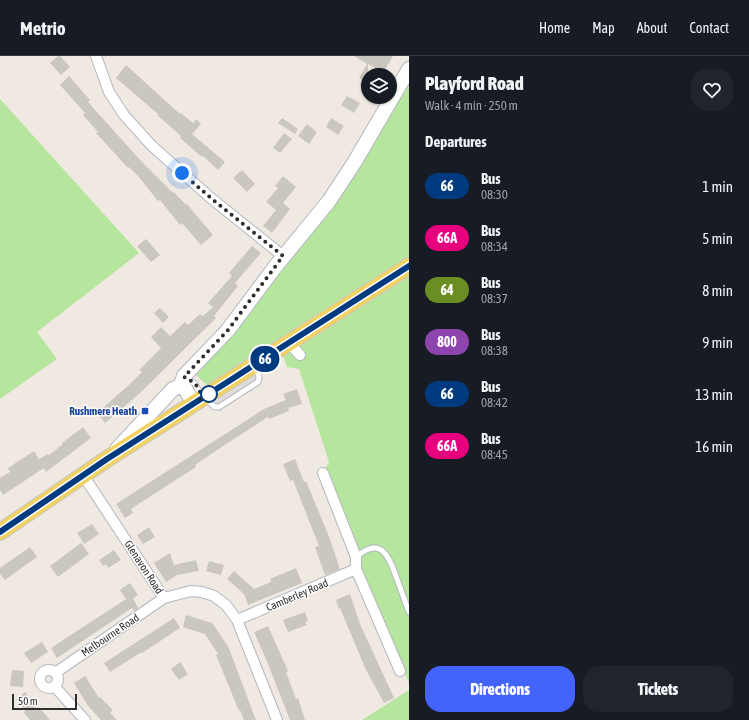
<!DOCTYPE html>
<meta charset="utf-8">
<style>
:root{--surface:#171b24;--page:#20242c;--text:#f1f3f6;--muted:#9ea1a6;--line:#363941;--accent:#4264fb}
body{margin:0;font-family:"Asap Condensed",sans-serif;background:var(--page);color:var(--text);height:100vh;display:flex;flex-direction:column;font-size:15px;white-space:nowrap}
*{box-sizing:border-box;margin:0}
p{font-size:13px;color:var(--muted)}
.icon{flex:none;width:22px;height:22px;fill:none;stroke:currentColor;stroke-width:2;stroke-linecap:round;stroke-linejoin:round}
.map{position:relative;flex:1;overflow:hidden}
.details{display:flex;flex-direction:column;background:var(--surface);width:340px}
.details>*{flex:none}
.badge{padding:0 8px;border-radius:13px;font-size:14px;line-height:26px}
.fabs{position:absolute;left:361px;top:12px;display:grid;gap:8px}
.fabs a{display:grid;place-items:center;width:36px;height:36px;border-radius:50%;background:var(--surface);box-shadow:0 1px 3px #0004;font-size:20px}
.scale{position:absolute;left:12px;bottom:10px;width:65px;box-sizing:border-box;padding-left:4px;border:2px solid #2e2e2e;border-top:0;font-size:11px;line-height:14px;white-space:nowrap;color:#2e2e2e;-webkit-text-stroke:3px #fff;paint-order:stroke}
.you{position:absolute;width:20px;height:20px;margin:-10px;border:3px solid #fff;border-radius:50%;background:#1a73e8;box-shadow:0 0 0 6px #1a73e833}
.map>.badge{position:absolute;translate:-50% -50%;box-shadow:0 0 0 2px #fff}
h2{padding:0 16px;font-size:15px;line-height:36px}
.round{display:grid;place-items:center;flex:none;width:42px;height:42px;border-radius:16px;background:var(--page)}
.summary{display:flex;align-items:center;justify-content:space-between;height:68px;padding:0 16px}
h1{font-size:19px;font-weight:800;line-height:30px}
.action{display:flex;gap:8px;margin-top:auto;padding:8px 16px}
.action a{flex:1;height:46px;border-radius:16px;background:var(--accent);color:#fff;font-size:16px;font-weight:800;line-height:46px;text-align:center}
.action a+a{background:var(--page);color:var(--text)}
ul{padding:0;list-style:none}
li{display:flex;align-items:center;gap:12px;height:52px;padding:0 16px}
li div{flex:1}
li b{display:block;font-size:15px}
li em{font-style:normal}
li .badge{min-width:44px;font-weight:700;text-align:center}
header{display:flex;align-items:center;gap:24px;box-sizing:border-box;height:56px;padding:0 20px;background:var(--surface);border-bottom:1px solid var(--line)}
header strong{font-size:19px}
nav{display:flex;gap:22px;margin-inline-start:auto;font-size:14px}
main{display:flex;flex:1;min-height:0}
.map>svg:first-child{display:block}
.green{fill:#b6e59e}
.plaza{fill:#dfdcd8}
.building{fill:#cbc7bf}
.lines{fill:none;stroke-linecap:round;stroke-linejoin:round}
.lane-casing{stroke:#b4b7c1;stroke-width:7}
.street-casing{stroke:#b4b7c1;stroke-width:12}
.secondary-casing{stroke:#b4b7c1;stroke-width:16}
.primary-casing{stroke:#c9c9c9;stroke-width:18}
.lane{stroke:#fff;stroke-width:5}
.street{stroke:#fff;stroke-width:10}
.secondary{stroke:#fff;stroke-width:14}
.primary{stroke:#f2d163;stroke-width:16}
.line-casing{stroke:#fff;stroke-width:9}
.line{stroke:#003b80;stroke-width:6}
.walk{stroke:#2e2e2e;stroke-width:4;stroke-dasharray:0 7.2}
.stop-dot{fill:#fff;stroke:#003b80;stroke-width:2}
.transit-dot{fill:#1a4fb4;stroke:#fff;stroke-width:1.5}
.labels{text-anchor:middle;stroke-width:3;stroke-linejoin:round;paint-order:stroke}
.transit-label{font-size:11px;font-weight:bold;fill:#164399;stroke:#fff;text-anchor:end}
.street-label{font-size:11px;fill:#2e2e2e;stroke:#fff}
</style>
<header>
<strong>Metrio</strong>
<nav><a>Home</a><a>Map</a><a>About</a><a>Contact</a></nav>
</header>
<main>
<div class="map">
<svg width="409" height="664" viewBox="0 0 409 664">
<rect width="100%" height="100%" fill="#efe9e1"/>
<path class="green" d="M409 25V627L362 513 356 501 323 417 329 406 299 313 287 311 278 284 207 329 197 320 196 316Z
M0 43 139 197 37 276 57 303 0 343Z
M409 634V664H362Z"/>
<path class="plaza" d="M252 320H256V323L217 348 214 347V346Z"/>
<path class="building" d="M58 0H60L70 11 61 19 50 7Z
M354 0H393L383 17 368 8V34L360 29 362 24 359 22 367 8Z
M126 9 180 58 181 57 193 67 196 63 201 68 192 78 225 106 218 114 203 100 202 101 188 89 180 82 181 80 157 59 158 58 116 22Z
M69 20 90 44 88 46 141 105 173 137 174 136 185 148 186 147 213 179 201 189 182 167 180 169 160 144 158 145 138 120 129 111 128 112 96 77 98 76 83 59 85 57 60 29Z
M347 40 360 47 354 57 341 49Z
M282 62 298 73 295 78 278 67Z
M331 62 344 70 338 79 326 71Z
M307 68 317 76 309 88 298 80Z
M284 77 292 83 280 97 273 92Z
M242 114 255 128 247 136 233 122Z
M283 120 296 131 283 147 290 153 272 177 263 170 276 154 266 146 278 132 275 130Z
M146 183 160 199 151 206 137 190Z
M252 190 261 197 235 227 238 230 214 260 216 262 140 337 105 367 97 357 131 327 142 316 139 314 161 292 151 281 161 271 170 280 185 266 188 269 200 258 203 260 213 251 208 247 232 220 229 217Z
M160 252 169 261 163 267 154 257Z
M297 333 302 348 288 352 289 355 269 363 268 361 226 388 195 409 196 411 140 447 131 453 133 457 125 462 116 448 264 353 286 344 283 338Z
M83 371 91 382 46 416 44 412 3 439 0 434V422L10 416 8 412 34 395 39 403 48 398 49 399 63 388 62 387Z
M295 403 304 426 306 425 330 483 340 513 325 519 315 491 319 490 293 424 290 425 283 408Z
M92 468 99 478 84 488 77 477Z
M149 471 155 481 143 488 137 479Z
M81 487 89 498 58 521 50 510Z
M30 491 37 501 5 524 0 518V512Z
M114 494 121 504 108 512 106 508 103 510 99 504Z
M170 497 174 509 196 504 199 515 177 519 166 526 154 507Z
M209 505 224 509 221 519 206 515Z
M296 512 302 527 248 549 244 538 227 523 234 515 254 533 271 526 270 523Z
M130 527 138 539 133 542 138 552 134 555 132 552 57 602 51 592 126 543 120 534Z
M350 538 360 568 394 642 384 647 366 614 340 552 339 553 336 544Z
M305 556 308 565 305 566 307 569 288 576 283 564Z
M186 559 212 567 228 590 256 664H244L240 654 239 655 216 599 218 598 205 578 183 571Z
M174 562 180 572 142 597H140L110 616 104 607Z
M268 570 288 615 286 616 296 643 298 642 305 664H290L266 603 254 576Z
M42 586 48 596 31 607 24 597Z
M180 606 188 618 179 624 171 613Z
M12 614 24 615 23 631 10 630Z
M85 620 99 642 100 641 113 654 110 657 117 664H101L88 650 74 627Z
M25 636 37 653 39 651 50 664H30L24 657 25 654 16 643Z"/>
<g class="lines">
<defs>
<path id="lane" d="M185 321 195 328 201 340
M205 343 215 351H219L258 326 259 322 256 310
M356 501C382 479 389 501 397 523 401 534 405 545 409 556"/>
<path id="street" d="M96 0 109 36 124 59 152 90 212 143 283 200
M289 287 300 299
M323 417 356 501V513L400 615
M83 419 164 542
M237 564 356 513
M40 623a9 9 0 1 1 18 0a9 9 0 1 1-18 0Z
M55 617 164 542 191 535 202 536 214 540 226 549 237 564 277 664
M54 630 85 664"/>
<path id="secondary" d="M194 348 183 329 182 326 184 320 228 274 275 211 329 145 354 107 409 13
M117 393 173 333 183 329"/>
<path id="primary" d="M0 476 107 403 409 210"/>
</defs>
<use href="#lane" class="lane-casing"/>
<use href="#street" class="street-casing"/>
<use href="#secondary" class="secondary-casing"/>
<use href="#primary" class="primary-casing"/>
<use href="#lane" class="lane"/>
<use href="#street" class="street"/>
<use href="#secondary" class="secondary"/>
<use href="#primary" class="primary"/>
</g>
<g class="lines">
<defs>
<path id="line" d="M0 476 107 403 409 210"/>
</defs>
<use href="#line" class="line-casing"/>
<use href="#line" class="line"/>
<path class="walk" d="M182 117 212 143 283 200 228 274 184 321C194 326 201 331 201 343L209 338"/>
</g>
<circle class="stop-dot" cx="209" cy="338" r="8"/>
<rect class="transit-dot" x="141" y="351" width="8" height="8" rx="2"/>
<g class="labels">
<g class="transit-label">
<text x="137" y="359">Rushmere Heath</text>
</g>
<g class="street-label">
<text transform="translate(144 511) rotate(57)" y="4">Glenavon Road</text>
<text transform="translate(297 539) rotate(-23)" y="4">Camberley Road</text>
<text transform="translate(110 579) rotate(-34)" y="4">Melbourne Road</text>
</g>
</g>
</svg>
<div class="fabs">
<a><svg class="icon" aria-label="layers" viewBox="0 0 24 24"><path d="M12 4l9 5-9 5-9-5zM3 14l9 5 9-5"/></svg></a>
</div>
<div class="scale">50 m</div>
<div class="you" style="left:182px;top:117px"></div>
<b class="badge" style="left:265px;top:303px;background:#003b80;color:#fff">66</b>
</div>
<section class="details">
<div class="summary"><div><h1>Playford Road</h1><p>Walk · 4 min · 250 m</p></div><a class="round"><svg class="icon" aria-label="heart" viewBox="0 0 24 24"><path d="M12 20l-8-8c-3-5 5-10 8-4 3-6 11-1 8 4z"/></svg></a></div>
<h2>Departures</h2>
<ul>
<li><span class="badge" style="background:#003b80;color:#fff">66</span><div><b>Bus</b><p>08:30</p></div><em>1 min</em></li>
<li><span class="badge" style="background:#e6007e;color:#fff">66A</span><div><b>Bus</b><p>08:34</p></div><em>5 min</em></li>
<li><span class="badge" style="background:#6b8e23;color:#fff">64</span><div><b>Bus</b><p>08:37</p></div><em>8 min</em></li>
<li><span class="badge" style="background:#8e44ad;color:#fff">800</span><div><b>Bus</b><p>08:38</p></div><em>9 min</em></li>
<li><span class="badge" style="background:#003b80;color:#fff">66</span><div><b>Bus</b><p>08:42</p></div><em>13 min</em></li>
<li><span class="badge" style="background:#e6007e;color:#fff">66A</span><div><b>Bus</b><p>08:45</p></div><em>16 min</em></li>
</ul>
<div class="action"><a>Directions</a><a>Tickets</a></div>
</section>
</main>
